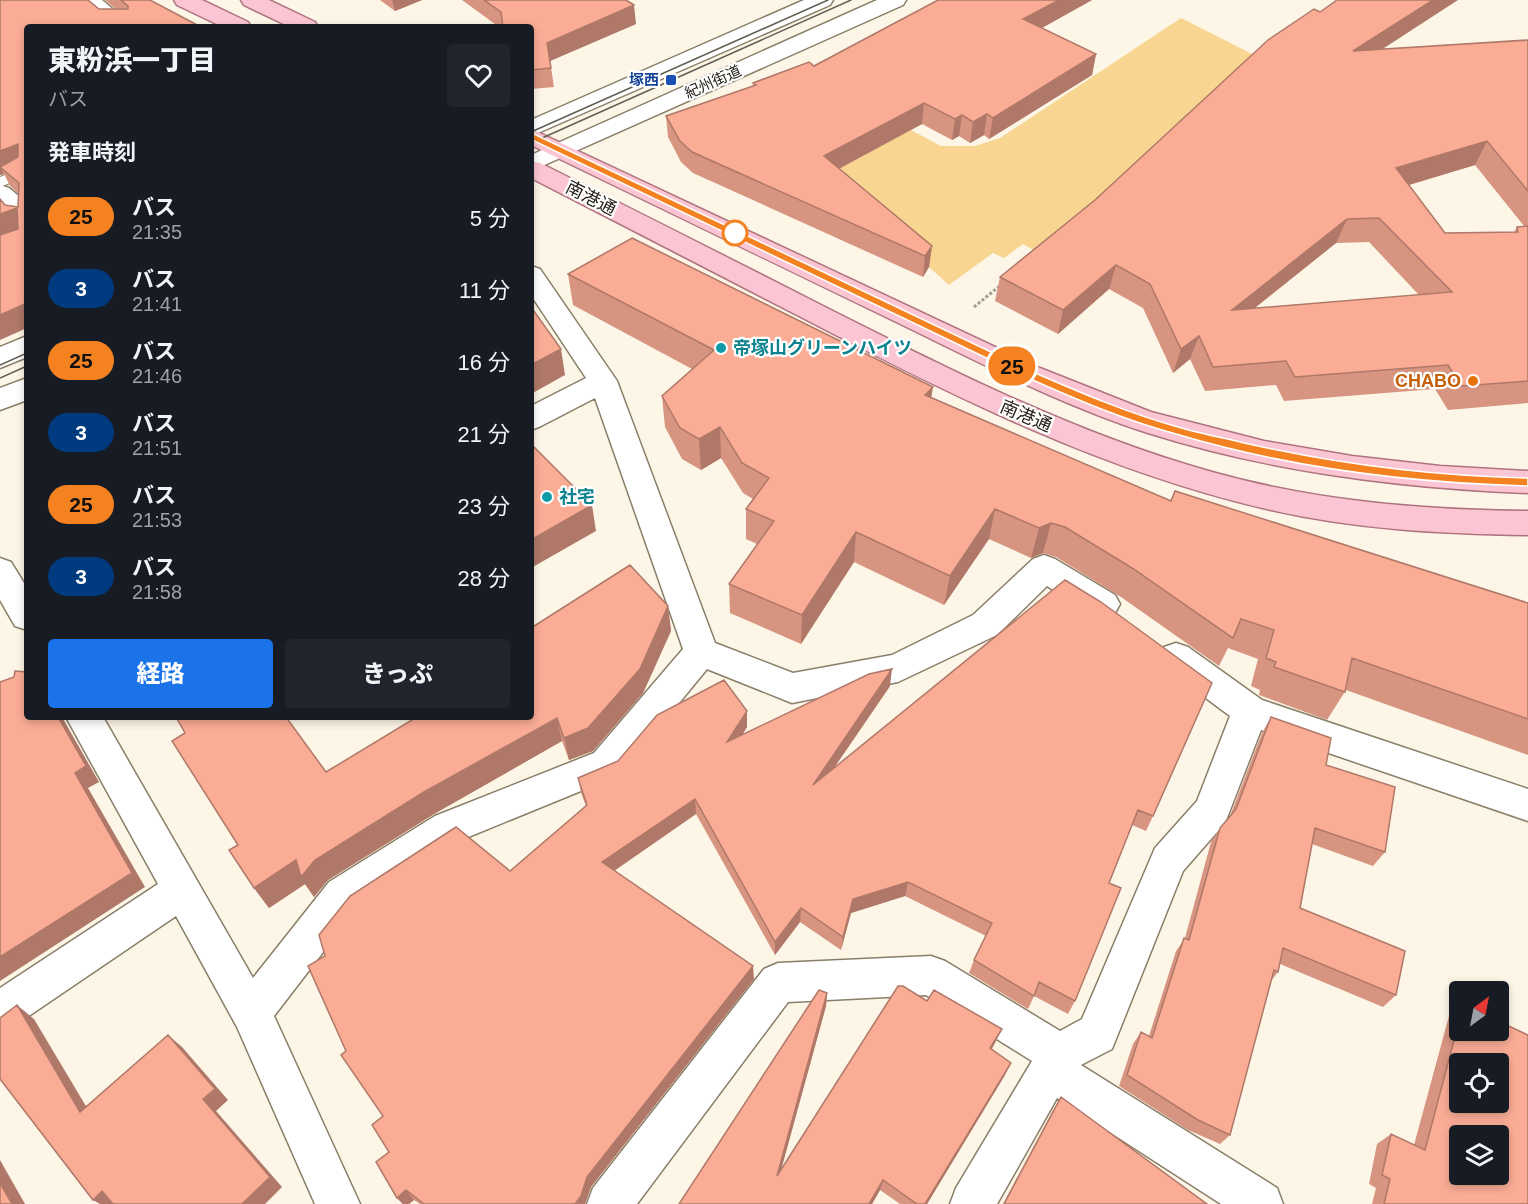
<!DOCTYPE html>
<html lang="ja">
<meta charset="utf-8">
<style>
:root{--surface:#171b24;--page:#20242c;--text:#f1f3f6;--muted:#9ea1a6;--accent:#1a73e8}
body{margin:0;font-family:Arial,"Noto Sans JP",sans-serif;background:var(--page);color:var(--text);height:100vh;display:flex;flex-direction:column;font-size:22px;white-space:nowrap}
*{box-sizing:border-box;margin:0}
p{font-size:20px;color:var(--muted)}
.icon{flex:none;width:33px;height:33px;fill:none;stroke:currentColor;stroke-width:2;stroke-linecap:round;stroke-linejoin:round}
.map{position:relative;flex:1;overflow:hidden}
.sheet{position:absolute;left:24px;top:24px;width:510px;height:696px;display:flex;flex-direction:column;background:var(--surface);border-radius:6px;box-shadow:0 3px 9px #0003}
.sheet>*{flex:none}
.badge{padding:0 12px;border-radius:20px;font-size:21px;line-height:39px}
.needle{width:39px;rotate:32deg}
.controls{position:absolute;left:1449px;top:981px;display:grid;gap:12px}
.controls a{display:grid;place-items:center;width:60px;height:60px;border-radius:6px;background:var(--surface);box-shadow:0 3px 9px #0003;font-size:30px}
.map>.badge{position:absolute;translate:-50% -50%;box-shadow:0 0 0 3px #fff}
h2{padding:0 24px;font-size:22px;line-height:54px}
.round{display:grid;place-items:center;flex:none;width:63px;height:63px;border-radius:6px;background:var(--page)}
.summary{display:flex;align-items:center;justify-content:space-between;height:102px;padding:0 24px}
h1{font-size:28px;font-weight:800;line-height:45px}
.cta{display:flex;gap:12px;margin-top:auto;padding:12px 24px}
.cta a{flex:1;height:69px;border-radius:6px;background:var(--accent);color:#fff;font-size:24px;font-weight:800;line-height:69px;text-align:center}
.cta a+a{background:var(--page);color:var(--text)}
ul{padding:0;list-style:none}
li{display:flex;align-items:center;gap:18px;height:72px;padding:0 24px}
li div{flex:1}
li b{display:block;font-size:22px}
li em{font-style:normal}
li .badge{min-width:66px;font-weight:700;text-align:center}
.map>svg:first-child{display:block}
.green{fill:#f8d591}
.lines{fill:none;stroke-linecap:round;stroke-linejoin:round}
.service-casing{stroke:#897e68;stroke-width:2}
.minor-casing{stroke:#897e68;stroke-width:3}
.primary-casing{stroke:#af737f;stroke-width:3}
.path{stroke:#a29c8f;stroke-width:3;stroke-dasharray:3 2;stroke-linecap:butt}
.service{fill:#fff;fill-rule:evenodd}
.minor{fill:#fff;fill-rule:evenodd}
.primary{fill:#fbc5d3;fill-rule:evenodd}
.tram{stroke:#635e54;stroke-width:1.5}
.wall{fill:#d79480;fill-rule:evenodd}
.shaded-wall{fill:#af7868}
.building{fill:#faac95;stroke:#af7868;stroke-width:1.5;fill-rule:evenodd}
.line{fill:#f58220;stroke:#fff;stroke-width:1.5}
.transit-dot{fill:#1a4fb4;stroke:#fff;stroke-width:2}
.stop-dot{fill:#fff;stroke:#f58220;stroke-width:3}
.culture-dot{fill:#0f9aa8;stroke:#fff;stroke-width:2}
.food-dot{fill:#e8710a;stroke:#fff;stroke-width:2}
.labels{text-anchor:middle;stroke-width:4.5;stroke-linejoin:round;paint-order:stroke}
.far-transit-label{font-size:15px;font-weight:bold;fill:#164399;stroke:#fff;text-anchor:end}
.far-street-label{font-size:15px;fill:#262219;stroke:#fff}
.street-label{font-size:18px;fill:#262219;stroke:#fff}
.culture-label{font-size:18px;font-weight:bold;fill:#0d838f;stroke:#fff;text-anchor:start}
.food-label{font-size:18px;font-weight:bold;fill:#c56008;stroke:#fff;text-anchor:end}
</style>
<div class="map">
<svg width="1528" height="1204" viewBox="0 0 1528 1204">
<rect width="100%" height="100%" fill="#fdf6e7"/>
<path class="green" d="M1181 18 1258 57 1197 115 1035 251 1023 244 1004 258 993 253 949 285 803 154 817 80 941 146H975L1000 138Z"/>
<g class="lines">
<defs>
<path id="service" d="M27 166V176L0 187V177Z"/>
<path id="minor" d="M77 0H102L134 27H109Z
M804 0H833L830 5 531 136V120Z
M877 0H906L903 5 531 171V155Z
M0 185 9 188 27 203V225L18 223 0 206Z
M531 266 540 269 617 381 715 643 793 673 892 655 973 615 1033 559 1044 555 1055 559 1115 595 1120 604 1115 613C1091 621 1067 598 1047 586L997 635 898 682 792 703 707 669 620 775 461 840 357 908 274 1016 360 1204H315L237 1027 176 916 14 1026 0 1032V988L158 884 66 717H103L253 978 329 882 435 816 594 753 683 649 595 398 541 426 531 430V406L586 378 531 295Z
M27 336V357L0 368V347Z
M27 378V400L0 410V388Z
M0 558 11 562 27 588V630L15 626 0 600Z
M1176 643 1188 647 1262 700 1528 789V821L1261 730 1225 823 1183 871 1112 1049 1081 1065 1277 1188 1283 1204H1221L1057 1098 997 1204H950L956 1188 1032 1061 926 995 788 1002 637 1204H587L593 1188 764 969 778 963 931 956 945 961 1060 1031 1082 1019 1155 848 1197 801 1230 716 1164 667 1159 657 1164 647Z"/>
<path id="primary" d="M174 0H202L248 22 251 27H223L177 5Z
M241 0H269L315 22 318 27H290L244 5Z
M531 129 1040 368 1151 412 1264 441 1352 456 1440 466 1528 471V493C1399 488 1271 472 1148 433 1058 404 973 359 888 318 769 261 650 203 531 145Z
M531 161 540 163C635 210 730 259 825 307 950 370 1076 434 1212 472 1315 501 1421 510 1528 511V535C1442 534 1355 529 1271 510 1104 472 950 395 799 316 710 270 621 224 531 178Z"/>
</defs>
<use href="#service" class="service-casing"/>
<use href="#minor" class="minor-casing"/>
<use href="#primary" class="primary-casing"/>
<path class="path" d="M974 307 1001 285"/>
<use href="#service" class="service"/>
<use href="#minor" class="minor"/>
<use href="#primary" class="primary"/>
<path class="tram" d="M531 132 828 0
M531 143 851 0
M0 365 27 353
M0 378 27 366"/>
</g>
<path class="wall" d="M0 0 99 9H116L105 0H150L27 328 5 205 18 207V193L10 186 4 174 0 175Z
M380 0H422L395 11Z
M462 0H626L636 24 550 61 554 87 531 89V27H499Z
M938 0H1092L1042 28 1096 54 1092 75 989 139 984 135 970 143 959 136 952 140 922 124 839 169 932 246 929 267 923 277 693 173 681 162 668 137 666 116 753 86V83L814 66Z
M1528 40V403L1448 410 1435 389 1284 401 1276 385 1205 391 1190 359 1173 373 1143 308 1109 289 1058 334 995 301 1000 277 1383 49ZM1475 165 1524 226 1517 227 1514 232 1445 233 1409 185ZM1369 242 1419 295 1255 308 1336 243Z
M568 274 931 397 1171 501 1528 603V755L1346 690 1327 720 1259 695 1260 690 1251 686 1258 659 1228 648 1219 666 1121 597 1056 557 1043 553 1031 558 989 539 944 605 854 562 801 644 730 613 729 584 757 544 746 539V509L753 499 743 493 721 458 701 470 682 459 665 427 662 396 692 369 573 305Z
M1065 580 1153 816 1146 831 1132 825 1109 883 1075 1001 1068 1014 1034 996 1028 1009 969 973 974 960 986 936 905 896 851 913 841 950 800 922 775 955 696 814 614 871 754 979 591 1187 585 1204H420L414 1200 409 1204H403L397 1198 383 1116 346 1051 510 871 586 806 581 793 578 778 747 711V727L743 734 890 686 834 768Z
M668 606 671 631 643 693 593 751 569 760 562 741 434 814 328 880 314 897 305 884 269 908 254 888 238 845 185 733 326 772 410 721 409 717H531Z
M1271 717 1326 765 1385 852 1373 866 1312 844 1300 908 1396 995 1383 1007 1280 964 1278 972 1271 981 1230 1135 1220 1144 1188 1130 1119 1086 1133 1044 1141 1032 1149 1036 1176 951 1185 938 1211 842 1220 828 1230 816 1262 733Z
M827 993 826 1006 781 1169 927 1001 996 1041 992 1049 1005 1075 927 1204H900L880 1190 872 1204H679Z
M1460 1007V1030L1528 1204H1372L1376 1188 1369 1184 1377 1144 1391 1134 1414 1145 1449 1016Z
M1061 1097 1207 1204H1003L1053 1110Z"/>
<path class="shaded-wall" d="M392 0H422L395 11Z
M1059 0H1092L1020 40 1023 19Z
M1433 0H1458L1344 74 1353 51Z
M634 5 636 24 550 61 547 43Z
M1096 54 1092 75 989 139 993 118Z
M924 103 922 124 823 177 824 156Z
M987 114 984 135 970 143 973 122Z
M962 115 959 136 952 140 955 119Z
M1487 141 1475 165 1385 192 1396 168Z
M18 144 27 162 0 167V151Z
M0 167 4 174 0 175Z
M17 208 27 226 0 237V214Z
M1347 219 1336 243 1223 333 1232 310Z
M932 246 929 267 923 277 925 256Z
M1116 265 1109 289 1058 334 1063 310Z
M27 303V328L0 340V315Z
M1199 336 1190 359 1173 373 1181 349Z
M561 349 565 375 531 394V365Z
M933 387 928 418 925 395Z
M720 427 721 458 701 470 699 439Z
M592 505 596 531 531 568V540Z
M995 509 989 539 944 605 950 576Z
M1051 523 1043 553 1031 558 1039 528Z
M856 532 854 562 801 644 802 615Z
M668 606 671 631 643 693 593 751 569 760 564 738Z
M892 669 890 686 812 800 813 785Z
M747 711V727L727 758V742Z
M58 717H62L99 782 88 788 145 887 0 981V957L75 773Z
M557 718 562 741 434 814 328 880 314 897 305 884 269 908 254 888 296 860H315L424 792Z
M695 799 696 814 605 877 602 862Z
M908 882 905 896 851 913 841 950 843 937 853 899Z
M801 908 800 922 775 955V942Z
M753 966 754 979 591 1187 585 1204H575L587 1177Z
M827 993 826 1006 777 1185V1176Z
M17 1005 34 1019 96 1123 80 1112Z
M1002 1029 996 1041 985 1060 990 1048Z
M168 1035 182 1047 228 1100 216 1111 282 1187 265 1204H242L203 1099Z
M1011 1063 1005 1075 927 1204H925Z
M0 1160 25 1204H12L0 1183Z
M883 1180 880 1190 872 1204H869Z
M406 1190 414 1200 409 1204H403L397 1198Z
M102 1191 115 1204H100L93 1200Z"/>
<path class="building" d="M0 0H88L99 9H128V6L121 0H150L201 27H27V303L0 315V235L18 229 17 208 0 214V199L5 205 18 207 19 183 0 167 18 157V144L0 151Z
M484 0H626L634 5 547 43 551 68 531 70V27H503L501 12Z
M938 0H1059L1023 19 1096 54 993 118 987 114 973 122 962 115 955 119 924 103 824 156 932 246 925 256 692 152 680 141 666 116 756 85 753 83 809 62 814 66Z
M1337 0H1433L1353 51 1528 40V191L1487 141 1396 168 1445 233 1518 232 1517 227 1528 226V381L1461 386 1448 365 1295 377 1286 361 1213 367 1199 336 1181 349 1150 284 1116 265 1063 310 1000 277 1095 200 1268 40 1314 9 1320 12ZM1379 218 1452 292 1232 310 1347 219Z
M632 238 933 387 925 395 1171 501 1175 491 1528 603V719L1352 658 1345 692 1274 667 1276 662 1266 658 1274 630 1241 619 1233 638 1132 568 1065 527 1051 523 1039 528 995 509 950 576 856 532 802 615 729 584 774 521 746 509 769 478 742 463 720 427 699 439 680 428 662 396 714 350 568 274Z
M531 307 561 349 531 365Z
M531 444 592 505 531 540Z
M630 565 668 606 640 669 588 728 564 738 557 718 424 792 315 860 301 877 296 860 254 888 229 850 238 845 172 741 185 733 176 717H286L326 772 412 720 410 717H531V628Z
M1065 580 1101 602 1212 683 1153 816 1138 810 1109 883 1121 888 1075 1001 1039 982 1034 996 974 960 992 923 908 882 853 899 843 937 801 908 775 942 695 799 602 862 753 966 587 1177 581 1196 575 1204H424L406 1190 397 1198 376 1162 389 1152 372 1125 383 1116 341 1055 346 1051 308 966 325 956 319 935 350 896 456 827 510 871 587 805 578 778 618 761 657 715 724 680 747 711 727 742 869 674 892 669 813 785Z
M15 671 27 672V717H58L86 766 75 773 132 873 0 957V682L14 677Z
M1271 717 1331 738 1326 765 1395 787 1385 852 1315 828 1300 908 1405 951 1396 995 1283 948 1278 972 1274 970 1230 1135 1198 1120 1127 1075 1141 1032 1152 1038 1184 938 1189 940 1220 828 1236 809Z
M898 986H903L927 1001 934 990 1002 1029 990 1048 1011 1063 925 1204H917L883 1180 869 1204H679L819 990 827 993 777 1176Z
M17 1005 80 1112 168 1035 215 1089 203 1099 270 1177 242 1204H113L102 1191 93 1200 0 1079V1018Z
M1460 1018V1030H1498V1021L1528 1035V1204H1384L1390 1179 1382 1175 1391 1134 1425 1150ZM1460 1064H1498V1102H1460ZM1460 1136H1498V1174H1460Z
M1061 1097 1207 1204H1004Z
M0 1183 12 1204H0Z"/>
<path class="line" d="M528 134H534L1033 372C1081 393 1128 413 1178 427 1198 433 1219 437 1240 442 1335 464 1430 476 1528 478V486C1410 483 1290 468 1176 434 1124 420 1075 399 1026 377L528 138Z"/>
<rect class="transit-dot" x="665" y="74" width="12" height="12" rx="3"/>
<circle class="stop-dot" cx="735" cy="233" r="12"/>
<g class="culture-dot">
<circle cx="721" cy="348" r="6"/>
<circle cx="547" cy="497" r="6"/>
</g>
<circle class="food-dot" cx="1473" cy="381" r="6"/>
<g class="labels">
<g class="far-transit-label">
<text x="659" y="85">塚西</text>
</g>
<g class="far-street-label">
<text transform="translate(713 82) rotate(-24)" y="5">紀州街道</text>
</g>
<g class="street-label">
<text transform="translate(591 198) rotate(27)" y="6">南港通</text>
<text transform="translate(1026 416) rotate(23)" y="6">南港通</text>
</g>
<g class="culture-label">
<text x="733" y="354">帝塚山グリーンハイツ</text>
<text x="559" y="503">社宅</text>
</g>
<g class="food-label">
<text x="1461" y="387">CHABO</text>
</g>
</g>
</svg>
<div class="controls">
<a><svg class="needle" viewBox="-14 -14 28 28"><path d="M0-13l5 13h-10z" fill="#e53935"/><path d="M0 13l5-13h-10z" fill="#9ea1a6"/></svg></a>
<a><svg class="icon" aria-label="locate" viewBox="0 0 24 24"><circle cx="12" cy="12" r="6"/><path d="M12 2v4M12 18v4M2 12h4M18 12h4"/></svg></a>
<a><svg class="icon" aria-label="layers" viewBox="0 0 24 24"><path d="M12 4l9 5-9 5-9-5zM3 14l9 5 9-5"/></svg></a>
</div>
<b class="badge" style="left:1012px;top:366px;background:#f58220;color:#111">25</b>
<section class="sheet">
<div class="summary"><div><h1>東粉浜一丁目</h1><p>バス</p></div><a class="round"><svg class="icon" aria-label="heart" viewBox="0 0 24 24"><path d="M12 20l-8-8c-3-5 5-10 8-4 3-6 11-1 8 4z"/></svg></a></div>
<h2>発車時刻</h2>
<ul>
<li><span class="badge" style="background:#f58220;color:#111">25</span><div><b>バス</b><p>21:35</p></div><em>5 分</em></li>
<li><span class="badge" style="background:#003b80;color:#fff">3</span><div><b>バス</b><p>21:41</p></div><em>11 分</em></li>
<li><span class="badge" style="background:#f58220;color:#111">25</span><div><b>バス</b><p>21:46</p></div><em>16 分</em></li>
<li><span class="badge" style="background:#003b80;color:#fff">3</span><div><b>バス</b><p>21:51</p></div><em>21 分</em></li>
<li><span class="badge" style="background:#f58220;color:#111">25</span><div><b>バス</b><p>21:53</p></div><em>23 分</em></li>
<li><span class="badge" style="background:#003b80;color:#fff">3</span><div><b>バス</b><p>21:58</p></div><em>28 分</em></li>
</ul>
<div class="cta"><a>経路</a><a>きっぷ</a></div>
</section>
</div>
